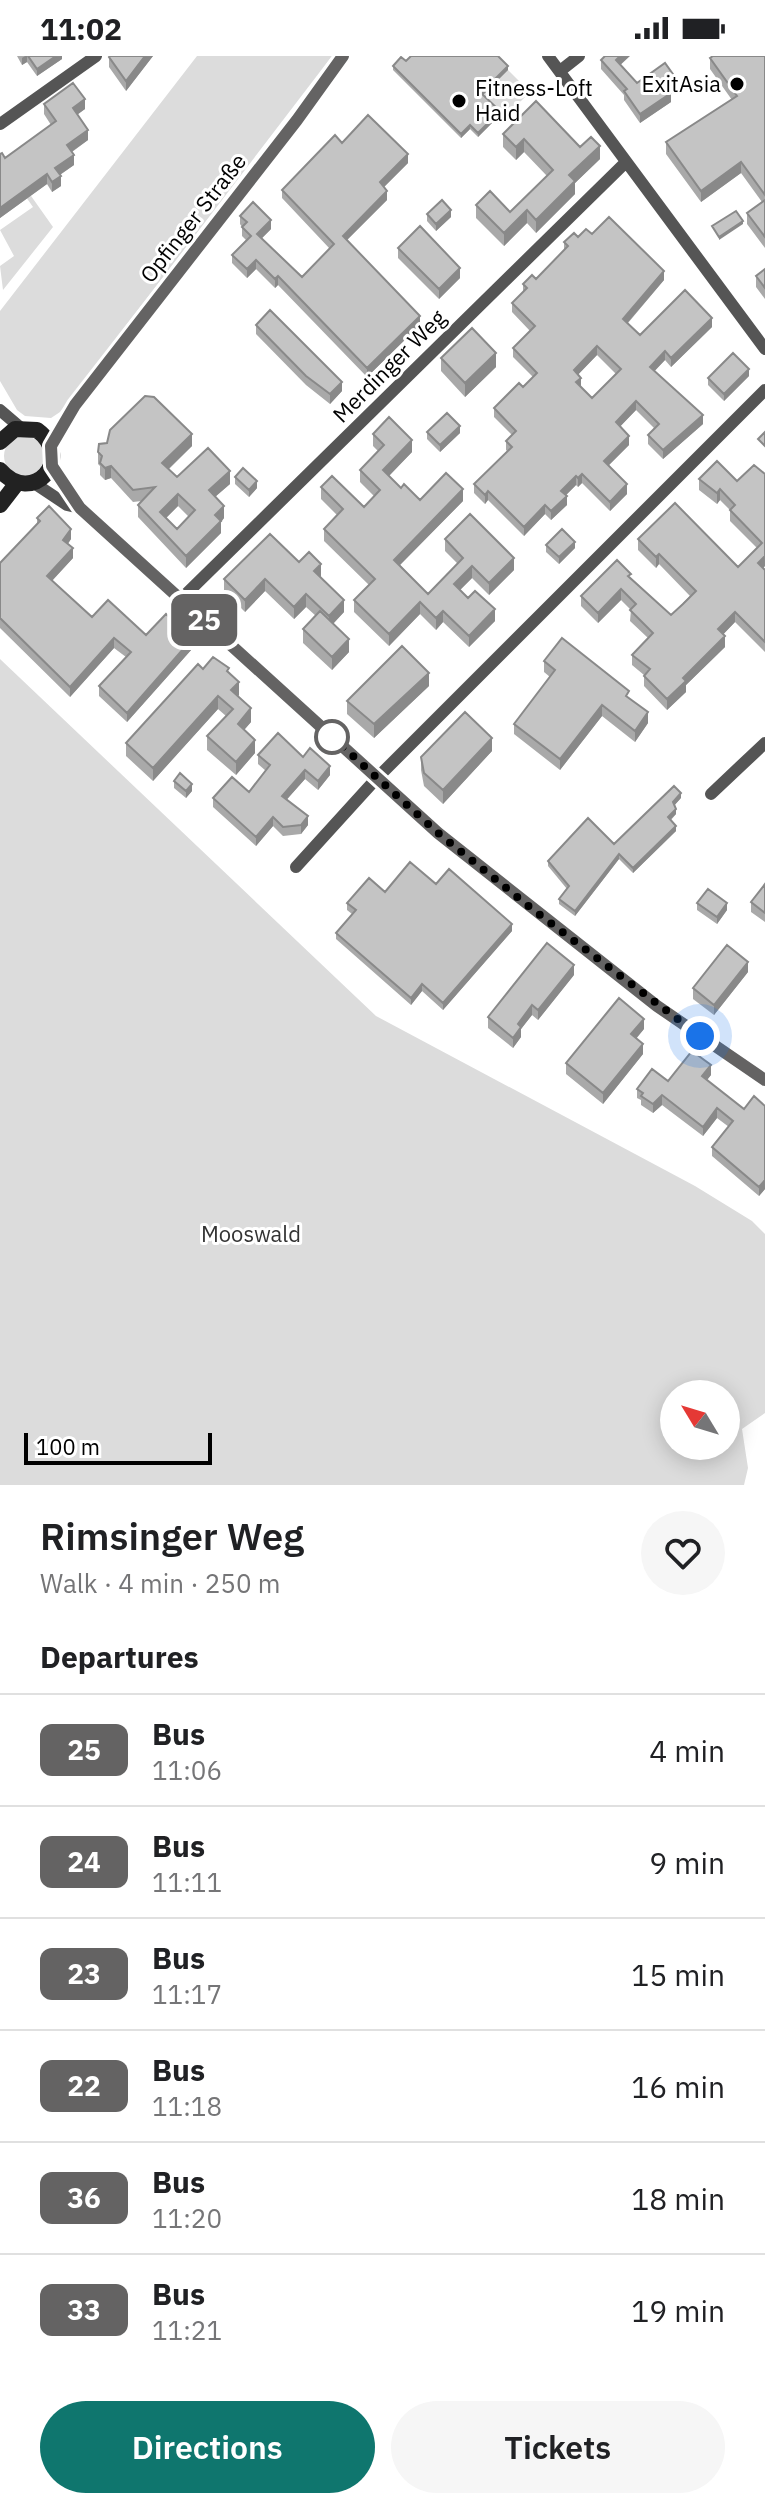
<!DOCTYPE html>
<meta charset="utf-8">
<style>
:root{--surface:#fff;--page:#f6f6f6;--text:#202124;--muted:#757577;--line:#e0e0e0;--accent:#0f766e}
body{margin:0;font-family:"IBM Plex Sans",sans-serif;background:var(--page);color:var(--text);height:100vh;display:flex;flex-direction:column;font-size:30px;white-space:nowrap}
*{box-sizing:border-box;margin:0}
p{font-size:26px;color:var(--muted)}
.icon{flex:none;width:44px;height:44px;fill:none;stroke:currentColor;stroke-width:2;stroke-linecap:round;stroke-linejoin:round}
.map{position:relative;height:1429px;overflow:hidden}
.sheet{display:flex;flex-direction:column;background:var(--surface);flex:1}
.sheet>*{flex:none}
.badge{padding:0 16px;border-radius:12px;font-size:28px;line-height:52px}
.needle{width:52px;rotate:308deg}
.tools{position:absolute;left:660px;top:1324px;display:grid;gap:16px}
.tools a{display:grid;place-items:center;width:80px;height:80px;border-radius:50%;background:var(--surface);box-shadow:0 4px 20px #0003;font-size:40px}
.scale{position:absolute;left:24px;bottom:20px;width:188px;box-sizing:border-box;padding-left:8px;border:4px solid #000;border-top:0;font-size:22px;line-height:28px;white-space:nowrap;color:#000;-webkit-text-stroke:6px #fff;paint-order:stroke}
.you{position:absolute;width:40px;height:40px;margin:-20px;border:6px solid #fff;border-radius:50%;background:#1a73e8;box-shadow:0 0 0 12px #1a73e833}
.map>.badge{position:absolute;translate:-50% -50%;box-shadow:0 0 0 4px #fff}
h2{padding:0 40px;font-size:30px;line-height:72px}
.round{display:grid;place-items:center;flex:none;width:84px;height:84px;border-radius:42px;background:var(--page)}
.headline{display:flex;align-items:center;justify-content:space-between;height:136px;padding:0 40px}
h1{font-size:38px;font-weight:600;line-height:60px}
.action{display:flex;gap:16px;margin-top:auto;padding:16px 40px}
.action a{flex:1;height:92px;border-radius:48px;background:var(--accent);color:#fff;font-size:32px;font-weight:600;line-height:92px;text-align:center}
.action a+a{background:var(--page);color:var(--text)}
ul{padding:0;list-style:none}
li{display:flex;align-items:center;gap:24px;height:112px;padding:0 40px;border-top:2px solid var(--line)}
li div{flex:1}
li b{display:block;font-size:30px}
li em{font-style:normal}
li .badge{min-width:88px;font-weight:700;text-align:center}
.status{display:flex;justify-content:space-between;align-items:center;height:56px;padding:0 40px;background:var(--surface);direction:ltr}
.status svg{height:22px;fill:currentColor}
.map>svg:first-child{display:block}
.green{fill:#dcdcdc;fill-rule:evenodd}
.lines{fill:none;stroke-linecap:round;stroke-linejoin:round}
.minor{stroke:#555;stroke-width:12}
.secondary{stroke:#222;stroke-width:16}
.wall{fill:#a9a9a9;fill-rule:evenodd}
.shaded-wall{fill:#898989}
.building{fill:#c4c4c4;stroke:#898989;stroke-width:2;fill-rule:evenodd}
.line-casing{stroke:#fff;stroke-width:18}
.line{stroke:#646363;stroke-width:12}
.walk{stroke:#000;stroke-width:8;stroke-dasharray:0 14.4}
.poi-dot{fill:#000;stroke:#fff;stroke-width:3}
.stop-dot{fill:#fff;stroke:#646363;stroke-width:4}
.labels{text-anchor:middle;stroke-width:6;stroke-linejoin:round;paint-order:stroke}
.poi-label{font-size:22px;fill:#000;stroke:#fff;text-anchor:end}
.street-label{font-size:22px;fill:#000;stroke:#fff}
.park-label{font-size:22px;fill:#333;stroke:#fff}
</style>
<div class="status"><b>11:02</b><svg viewBox="0 0 49 12"><path d="M0 12V9h3v3zM5 12V6h3v6zM10 12V3h3v9zM15 12V0h3v12zM26 1h20v11H26zM47 4h2v5h-2z"/></svg></div>
<div class="map">
<svg width="765" height="1429" viewBox="0 0 765 1429">
<rect width="100%" height="100%" fill="#fff"/>
<path class="green" d="M197 0H332L60 356 51 362 25 360 17 354 0 325V255Z
M508 14 530 36 498 68 481 41Z
M0 96 53 171 3 234 0 210 14 200 0 174 33 151 2 107Z
M4 400a20 20 0 1 1 40 0a20 20 0 1 1-40 0Z
M0 603 376 960 695 1130 752 1165 765 1178V1357L742 1373 748 1412 744 1429H0ZM674 1338H726V1390H674Z"/>
<g class="lines">
<path class="minor" d="M548 0 765 293
M560 15 579 0
M0 68 96 0
M0 354 21 372
M52 410 80 452 438 777 657 950 765 1024
M34 427 67 449 80 452
M181 543 625 107
M711 738 765 687
M296 811 376 723 765 334"/>
<path class="secondary" d="M0 386 15 373 37 374C76 403 32 451 0 414
M51 390 75 349 297 64 343 0
M0 449 17 427"/>
</g>
<path class="wall" d="M17 0H62V3L37 20 27 6 22 9Z
M153 0 126 35 109 11V1Z
M765 0V192L747 168V157L762 146 741 117 701 146 666 98V86L732 44 710 13V2Z
M601 4 621 9 637 27 675 30 669 34 671 46 640 67 624 44V39L601 13Z
M406 5 508 14 483 39 500 59 478 81 470 73 461 82 393 14V10Z
M44 48 85 53 77 58 88 84 72 96 74 109 60 119 61 130 52 136 47 128 0 162V98L5 102 51 69 44 58Z
M503 78 580 91 600 103 575 127V138L536 177 527 167 504 190 476 162V149L510 156 547 120 524 96 516 104 503 91Z
M342 87 408 107 384 131 387 144 347 184 420 269 367 321 278 229 275 232 256 213 247 222 232 207V199L246 184 242 180V171L240 168V160L271 173 261 183 302 221 330 193 282 142V134Z
M427 158 451 161 436 175 427 165Z
M592 178 664 224 628 267 640 279 712 271 671 311 665 304 654 315 703 368 663 403 648 388V379L654 372 636 354 620 370 629 389 608 410 627 438 610 455 582 427 578 431 576 429 566 439 567 449 551 464 545 458 524 480 488 444 485 448 474 437V428L507 395 506 394V385L512 379 494 361V352L523 331 533 321 513 301V292L530 275 512 256V247L523 236V228L536 223 564 194V186L578 181ZM597 299 616 318 592 342 581 331 578 318Z
M398 192 460 222 439 243 398 202Z
M765 213V243L756 231V220Z
M256 269 342 335 330 348 306 329 256 278Z
M441 302 496 311 465 341 441 315Z
M749 320 724 345 708 329V322Z
M427 376 460 377 440 396 427 383Z
M373 378 412 396 389 420 401 432 420 444 463 445 400 509 428 538 458 508 445 495V483L514 514 489 539 472 522 460 534 495 565 469 591 443 566 436 574 420 558 389 590 354 556V544L369 529 324 485V473L337 459 321 443V431L364 451 374 440 360 426V414L378 395 373 390Z
M192 390 169 413 177 421 230 428 215 441 224 462 221 466V477L186 512 138 461V449L142 445 133 446 111 422 105 424 100 419V410L98 408V396ZM178 450 189 461 177 473 166 462Z
M765 418V510L763 512 765 514V596L735 566 723 578 725 591 686 629V636L667 654 644 630V619L632 609V599L648 582 630 565 631 554 621 544 598 567 581 550V540L631 522 671 559 690 540 659 508 656 512 638 494V483L738 511 757 492 730 465V454L720 444 717 448 699 434V423L737 425Z
M235 421 257 432 249 441 235 428Z
M37 462 71 483 68 488 73 502 52 525 92 561 146 579 192 593 127 666 99 640V630L126 601 114 592 70 641 0 572V507L37 468Z
M546 489 575 492 559 508 546 496Z
M299 506 321 520 320 521 344 556 333 568 349 596 332 614 303 587V573L316 560 306 551 294 563 265 535 245 556 224 535V523Z
M544 605 629 642 648 667 635 686 602 660 560 714 514 678V668L550 621 544 616Z
M203 613 229 617 239 639 238 640 251 666 244 674 255 697 236 719 207 694V680L226 660 218 653 153 725 126 700V687Z
M429 630 374 682 347 658V645Z
M492 695 443 748 424 730 421 714V701Z
M258 699 303 701 330 719 318 734 305 723 287 743 308 769 301 778 283 780 273 770 256 790 213 751V742L249 736 266 715 258 708Z
M174 725 192 735 186 742 174 732Z
M681 742 674 749 676 758 671 764 676 775 633 817 619 803 575 860 559 848V843L567 833 548 810V805L614 788Z
M436 828 512 875 443 954 422 935 411 949 336 883V877L352 858 347 854V847L385 836Z
M765 828V866L751 856V846Z
M697 847 727 854 717 868 697 854Z
M748 916 714 959 693 943V932Z
M574 919 538 964 532 959 521 973V981L513 992 488 972V961Z
M644 973 636 982 643 998 603 1048 566 1018V1007Z
M711 1019 707 1024 744 1053 765 1050V1133L759 1140 712 1100V1091L729 1071 717 1062 703 1080 662 1049 653 1057 641 1049V1044L637 1042V1033L668 1025Z"/>
<path class="shaded-wall" d="M25 0H27V6L22 9V2Z
M56 0H62V3L37 20V13Z
M145 0H153L126 35V25Z
M620 0H630L616 13V4Z
M508 10V14L481 41V37Z
M675 21V30L665 37V28Z
M671 37V46L640 67V58Z
M85 43V53L73 62V52Z
M500 55V59L478 81V77Z
M470 69V73L461 82V78Z
M88 74V84L67 99V89Z
M524 83V96L516 104V91Z
M600 90V103L575 127V138L536 177V164L569 119Z
M408 98V107L380 135V126Z
M74 99V109L55 122V112Z
M741 106V117L701 146V135Z
M47 118V128L0 162V152Z
M61 120V130L52 136V126Z
M387 135V144L343 188V180Z
M451 154V161L436 175V168Z
M527 154V167L504 190V177Z
M271 164V173L257 187V178Z
M743 165V168L719 184V181Z
M256 204V213L247 222V213Z
M460 212V222L439 243V233Z
M664 215V224L623 272V263Z
M278 220V229L275 232V223Z
M420 260V269L367 321V312Z
M712 262V271L671 311V302Z
M597 290V299L574 323V314Z
M665 295V304L650 320V311Z
M496 297V311L465 341V327Z
M749 313V320L724 345V338Z
M581 322V331L576 335V326Z
M342 326V335L330 348V338Z
M636 345V354L616 375V366Z
M703 359V368L663 403V394Z
M460 370V377L440 396V389Z
M192 378V390L162 419V407Z
M629 380V389L604 414V405Z
M412 384V396L383 426V414Z
M111 410V422L105 424V412Z
M230 415V428L209 446V434Z
M582 418V427L578 431V422Z
M576 420V429L561 444V435Z
M257 425V432L249 441V434Z
M627 428V438L610 455V446Z
M463 433V445L394 515V504Z
M720 433V444L717 448V437Z
M488 435V444L485 448V439Z
M178 438V450L160 468V456Z
M567 440V449L551 464V455Z
M545 449V458L524 480V471Z
M224 450V462L221 466V477L186 512V500L215 459Z
M71 473V483L63 494V484Z
M575 486V492L559 508V501Z
M73 492V502L47 530V520Z
M659 498V508L656 512V501Z
M765 500V510L758 517V507Z
M514 502V514L489 539V527Z
M321 508V520L314 528V515Z
M472 510V522L454 540V528Z
M265 523V535L245 556V544Z
M621 533V544L598 567V557Z
M306 538V551L294 563V551Z
M344 544V556L329 572V560Z
M420 546V558L389 590V578Z
M495 553V565L469 591V580Z
M443 555V566L436 574V562Z
M735 556V566L718 584V573Z
M725 580V591L686 629V636L667 654V643L683 622Z
M114 582V592L70 641V631Z
M192 583V593L127 666V657Z
M349 583V596L332 614V601Z
M429 617V630L374 682V668Z
M239 626V639L231 648V634Z
M218 640V653L153 725V712Z
M602 649V660L560 714V703Z
M251 652V666L238 681V668Z
M648 656V667L635 686V675Z
M492 682V695L443 748V734Z
M255 684V697L236 719V706Z
M330 710V719L318 734V725Z
M305 714V723L282 749V740Z
M192 728V735L186 742V735Z
M681 737V742L673 751V746Z
M676 753V758L668 766V761Z
M308 760V769L301 778V769Z
M273 761V770L256 790V781Z
M676 770V775L633 817V812Z
M619 798V803L575 860V855Z
M727 847V854L717 868V861Z
M512 868V875L443 954V947Z
M748 906V916L714 959V949Z
M574 909V919L538 964V954Z
M422 928V935L411 949V942Z
M532 949V959L521 973V981L513 992V982L518 968Z
M644 963V973L631 989V978Z
M643 988V998L603 1048V1037Z
M711 1009V1019L702 1030V1020Z
M662 1039V1049L653 1057V1048Z
M717 1052V1062L703 1080V1071Z
M765 1124V1133L759 1140V1131Z"/>
<path class="building" d="M28 0H56L37 13Z
M110 0H145L126 25 109 1Z
M411 0H498L508 10 481 37 500 55 478 77 470 69 461 78 393 10 401 1 406 5Z
M605 0H620L616 4 637 27 665 7 675 21 665 28 671 37 640 58 624 35 627 33 601 4Z
M713 0H765V139L741 106 701 135 666 86 737 40 710 2Z
M73 27 85 43 73 52 88 74 67 89 74 99 55 112 61 120 52 126 47 118 0 152V98L2 97 5 102 56 65 44 48Z
M536 45 580 91 591 81 600 90 569 119 575 125 536 164 527 154 504 177 476 149 490 135 510 156 553 114 524 83 516 91 503 78Z
M368 59 408 98 380 126 387 135 343 180 420 260 367 312 278 220 275 223 256 204 247 213 232 199 251 180 242 171 247 166 240 160 253 146 271 164 257 178 302 221 334 188 282 134 335 79 342 87Z
M442 144 451 154 436 168 427 158Z
M765 144V181L747 157Z
M736 155 743 165 719 181 712 170Z
M609 161 664 215 623 263 640 279 685 234 712 262 671 302 665 295 650 311 703 359 663 394 648 379 659 368 636 345 616 366 629 380 604 405 627 428 610 446 582 418 578 422 576 420 561 435 567 440 551 455 545 449 524 471 488 435 485 439 474 428 512 391 506 385 516 375 494 352 519 327 523 331 537 317 513 292 535 270 512 247 527 232 523 228 532 219 536 223 568 190 564 186 574 177 578 181 586 173 592 178ZM597 290 621 313 592 342 576 326 581 322 574 314Z
M420 170 460 212 439 233 398 192Z
M765 213V232L756 220Z
M270 254 342 326 330 338 306 320 256 269Z
M472 272 496 297 465 327 441 302Z
M733 297 749 313 724 338 708 322Z
M145 340 154 341 192 378 162 407 177 421 208 392 230 415 209 434 224 450 215 459 221 465 186 500 138 449 155 431 133 434 111 410 105 412 100 407 102 400 98 396 99 388 107 387 110 374ZM178 438 195 454 177 473 160 456Z
M447 357 460 370 440 389 427 376Z
M389 361 412 384 383 414 401 432 404 428 420 444 446 417 463 433 394 504 428 538 463 502 445 483 470 458 514 502 489 527 472 510 454 528 468 542 475 535 495 553 469 580 443 555 436 562 420 546 389 578 354 544 375 523 324 473 343 453 321 431 332 420 364 451 380 434 360 414 384 389 373 378Z
M765 376V390L758 383Z
M717 405 737 425 754 409 765 418V500L758 507 765 514V586L735 556 718 573 725 580 683 622 686 625 667 643 644 620 650 613 632 599 653 577 630 554 636 548 621 533 598 557 581 540 617 504 631 518 628 520 671 559 683 548 696 535 659 498 656 501 638 483 675 447 738 511 762 487 730 454 735 449 720 433 717 437 699 423Z
M243 412 257 425 249 434 235 421Z
M49 450 71 473 63 484 73 492 47 520 92 561 108 544 146 579 166 558 192 583 127 657 99 630 131 596 114 582 70 631 0 562V507L40 465 37 462Z
M562 473 575 486 559 501 546 489Z
M270 478 299 506 309 496 321 508 314 515 344 544 329 560 306 538 294 551 265 523 245 544 224 523Z
M320 555 349 583 332 601 303 573Z
M562 582 629 635 626 640 648 656 635 675 602 649 560 703 514 668 555 614 544 605Z
M402 590 429 617 374 668 347 645Z
M213 601 229 612 227 615 239 626 231 634 251 652 238 668 255 684 236 706 207 680 233 653 218 640 153 712 126 687 198 608 203 613Z
M465 656 492 682 443 734 424 717 421 701Z
M278 677 303 701 310 692 330 710 318 725 305 714 282 740 308 760 301 769 283 771 273 761 256 781 213 742 232 721 249 736 270 709 258 699Z
M180 717 192 728 186 735 174 725Z
M674 730 681 737 673 746 676 753 668 761 676 770 633 812 619 798 575 855 559 843 569 830 548 805 588 762 614 788Z
M410 806 436 828 449 813 512 868 443 947 422 928 411 942 336 877 356 854 347 847 369 822 385 836Z
M765 828V857L751 846Z
M708 833 727 847 717 861 697 847Z
M547 887 574 909 538 954 532 949 518 968 521 971 513 982 488 961Z
M727 889 748 906 714 949 693 932Z
M619 942 644 963 631 978 643 988 603 1037 566 1007Z
M692 995 711 1009 702 1020 744 1053 754 1040 765 1050V1124L759 1131 712 1091 733 1065 717 1052 703 1071 662 1039 653 1048 641 1040 643 1037 637 1033 652 1013 668 1025Z"/>
<g class="lines">
<defs>
<path id="line" d="M343 0 297 64 75 349 51 390 52 410 80 452 438 777 657 950 765 1024"/>
</defs>
<use href="#line" class="line-casing"/>
<use href="#line" class="line"/>
<path class="walk" d="M332 681 438 777 536 856 700 980"/>
</g>
<g class="poi-dot">
<circle cx="737" cy="28" r="8"/>
<circle cx="459" cy="45" r="8"/>
</g>
<circle class="stop-dot" cx="332" cy="681" r="16"/>
<g class="labels">
<g class="poi-label">
<text x="721" y="36">ExitAsia</text>
<text x="475" y="40" text-anchor="start">Fitness-Loft<tspan x="475" dy="25">Haid</tspan></text>
</g>
<g class="street-label">
<text transform="translate(193 162) rotate(-52)" y="8">Opfinger Straße</text>
<text transform="translate(389 310) rotate(-45)" y="8">Merdinger Weg</text>
</g>
<g class="park-label">
<text x="251" y="1186">Mooswald</text>
</g>
</g>
</svg>
<div class="tools">
<a><svg class="needle" viewBox="-14 -14 28 28"><path d="M0-13l5 13h-10z" fill="#e53935"/><path d="M0 13l5-13h-10z" fill="#757577"/></svg></a>
</div>
<div class="scale">100 m</div>
<div class="you" style="left:700px;top:980px"></div>
<b class="badge" style="left:204px;top:564px;background:#646363;color:#fff">25</b>
</div>
<section class="sheet">
<div class="headline"><div><h1>Rimsinger Weg</h1><p>Walk · 4 min · 250 m</p></div><a class="round"><svg class="icon" aria-label="heart" viewBox="0 0 24 24"><path d="M12 20l-8-8c-3-5 5-10 8-4 3-6 11-1 8 4z"/></svg></a></div>
<h2>Departures</h2>
<ul>
<li><span class="badge" style="background:#646363;color:#fff">25</span><div><b>Bus</b><p>11:06</p></div><em>4 min</em></li>
<li><span class="badge" style="background:#646363;color:#fff">24</span><div><b>Bus</b><p>11:11</p></div><em>9 min</em></li>
<li><span class="badge" style="background:#646363;color:#fff">23</span><div><b>Bus</b><p>11:17</p></div><em>15 min</em></li>
<li><span class="badge" style="background:#646363;color:#fff">22</span><div><b>Bus</b><p>11:18</p></div><em>16 min</em></li>
<li><span class="badge" style="background:#646363;color:#fff">36</span><div><b>Bus</b><p>11:20</p></div><em>18 min</em></li>
<li><span class="badge" style="background:#646363;color:#fff">33</span><div><b>Bus</b><p>11:21</p></div><em>19 min</em></li>
</ul>
<div class="action"><a>Directions</a><a>Tickets</a></div>
</section>
